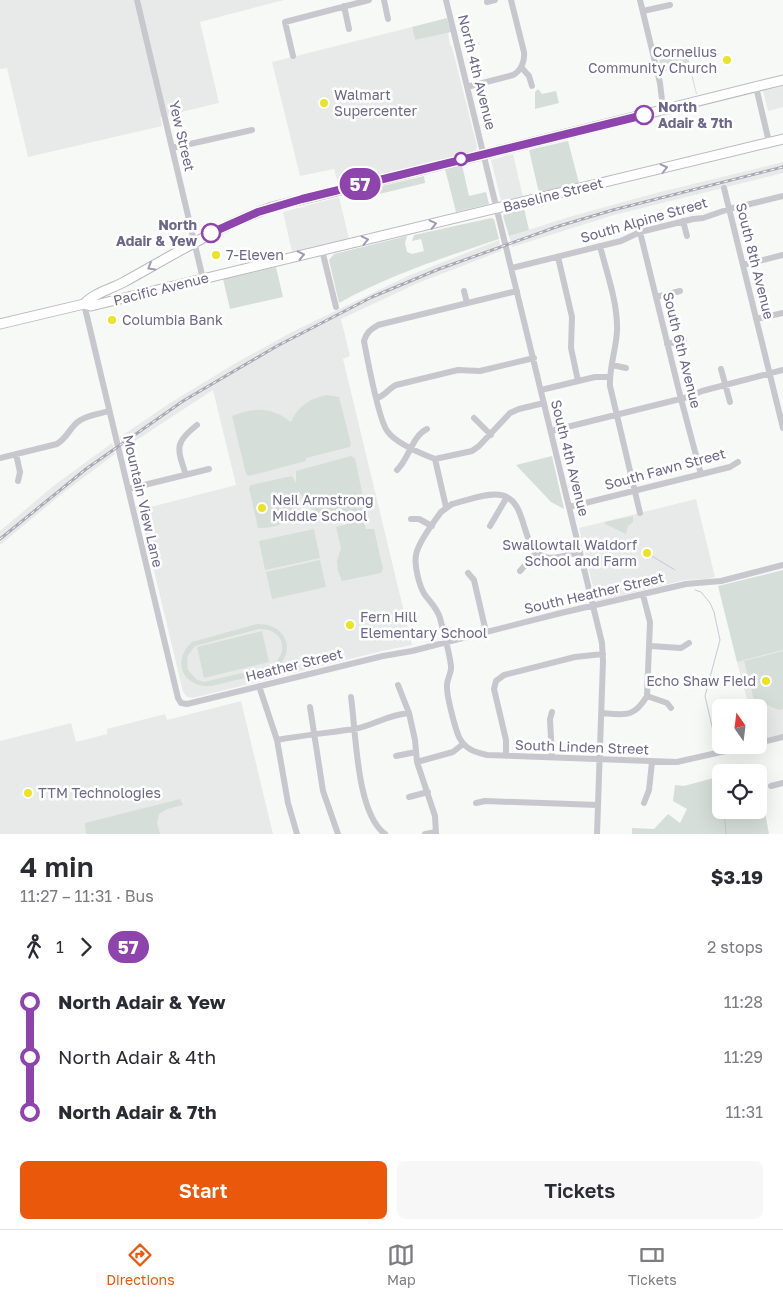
<!DOCTYPE html>
<meta charset="utf-8">
<style>
:root{--surface:#fff;--page:#f7f7f7;--text:#2b2b33;--muted:#7c7c81;--line:#e1e1e2;--accent:#ea580c}
body{margin:0;font-family:"Golos Text",sans-serif;background:var(--page);color:var(--text);height:100vh;display:flex;flex-direction:column;font-size:19px;white-space:nowrap}
*{box-sizing:border-box;margin:0}
p{font-size:16px;color:var(--muted)}
.icon{flex:none;width:28px;height:28px;fill:none;stroke:currentColor;stroke-width:2;stroke-linecap:round;stroke-linejoin:round}
.map{position:relative;height:834px;overflow:hidden}
.panel{display:flex;flex-direction:column;background:var(--surface);flex:1}
.panel>*{flex:none}
.badge{padding:0 10px;border-radius:16px;font-size:18px;line-height:32px}
.needle{width:32px;rotate:346deg}
.controls{position:absolute;left:712px;top:699px;display:grid;gap:10px}
.controls a{display:grid;place-items:center;width:55px;height:55px;border-radius:8px;background:var(--surface);box-shadow:0 5px 20px #0002;font-size:25px}
.map>.badge{position:absolute;translate:-50% -50%;box-shadow:0 0 0 2px #fff}
.legs{display:flex;align-items:center;gap:8px;height:55px;padding:0 20px;font-size:16px}
.legs p{margin-inline-start:auto}
.summary{display:flex;align-items:center;justify-content:space-between;height:85px;padding:0 20px}
h1{font-size:28px;font-weight:600;line-height:38px}
.button{display:flex;gap:10px;margin-top:auto;padding:10px 20px}
.button a{flex:1;height:58px;border-radius:8px;background:var(--accent);color:#fff;font-size:20px;font-weight:600;line-height:58px;text-align:center}
.button a+a{background:var(--page);color:var(--text)}
ul{padding:0 20px;list-style:none}
li{display:flex;align-items:center;gap:18px;height:55px;font-size:19px}
li i{display:grid;place-items:center;width:8px;height:100%;margin:0 6px;background:currentColor}
li i::after{content:'';width:12px;height:12px;margin:-6px;border:4px solid;border-radius:50%;background:var(--surface)}
li p{margin-inline-start:auto}
li:first-child i{background:linear-gradient(#0000 50%,currentColor 0)}
li:last-child i{background:linear-gradient(currentColor 50%,#0000 0)}
.menu{display:flex;justify-content:space-around;align-items:center;height:70px;border-top:1px solid var(--line);background:var(--surface);font-size:14px;color:var(--muted)}
.menu a{display:grid;justify-items:center;gap:2px}
.menu .current{color:var(--accent)}
.map>svg:first-child{display:block}
.built{fill:#e8eaea}
.green{fill:#d6ded9;fill-rule:evenodd}
.lines{fill:none;stroke-linecap:round;stroke-linejoin:round}
.stream{stroke:#c8c8d4;stroke-width:1}
.highway-casing{stroke:#bbb9c0;stroke-width:11}
.minor{stroke:#c8c7ce;stroke-width:6}
.highway{stroke:#fff;stroke-width:9}
.rail-casing{stroke:#aba9b5;stroke-width:3}
.rail{stroke:#fff;stroke-width:1;stroke-dasharray:4;stroke-linecap:butt}
.oneway{stroke:#a09cb2}
.line-1-casing{stroke:#fff;stroke-width:11}
.line-1{stroke:#8e44ad;stroke-width:8}
.poi-dot{fill:#eae326;stroke:#fff;stroke-width:2}
.stop-1-dot{fill:#fff;stroke:#8e44ad;stroke-width:2.5}
.labels{text-anchor:middle;stroke-width:5;stroke-linejoin:round;paint-order:stroke}
.poi-label{font-size:14px;fill:#6d6789;stroke:#fff;text-anchor:start}
.street-label{font-size:14px;fill:#6d6789;stroke:#fff}
.stop-label{font-size:14px;font-weight:bold;fill:#6d6789;stroke:#fff;text-anchor:start}
</style>
<div class="map">
<svg width="783" height="834" viewBox="0 0 783 834">
<rect width="100%" height="100%" fill="#f7f9f7"/>
<path class="built" d="M0 0H284L200 22 219 103 160 117 162 126 28 157 7 68 0 69Z
M412 27 415 40 448 32 450 45 452 47 477 146 476 150 450 159 422 164 400 170 386 175 339 187 334 169 300 176 272 62Z
M783 86V107L768 111 763 91Z
M513 154 523 197 503 202 501 200 491 160Z
M783 162V173L614 215 512 247 509 236 569 217 656 193Z
M339 197 349 239 292 252 283 212Z
M499 240 501 251 418 283 341 319 350 356 343 359 412 645 382 651 193 698 187 697 183 692 139 508 143 509 236 485 213 390 123 449 120 437 170 403 234 364 292 332 408 276Z
M112 443 115 454 63 493 0 545V531L52 487Z
M696 499 715 577 707 579 685 580 598 601 596 600 579 528Z
M783 650V734L759 740V708L749 707 737 662Z
M241 701 273 834H0V741L71 723 76 742 107 734V729L165 714 167 720Z"/>
<path class="green" d="M447 18 451 32 415 40 412 27Z
M687 53 697 94H696L689 66 662 72 659 60Z
M538 89 542 94 556 91 559 103 535 109V92Z
M568 141 579 183 539 193 529 150Z
M462 165 469 196 486 192 489 204 456 212 445 169Z
M424 176 425 183 379 194 378 187Z
M524 208 529 230 509 236 503 216 505 213Z
M491 218 494 219 499 239C445 257 389 275 339 303L329 260 334 254 407 236 405 243 407 252 412 254 424 251 421 239 412 241 414 235Z
M276 267 283 297 230 309 223 279Z
M327 395 339 397 351 444 350 447 306 458V461L249 476 246 474 232 416C253 407 272 407 291 422 299 405 309 399 327 395Z
M351 456 355 458 366 512C337 527 313 520 298 490 298 516 284 529 258 528L249 488 251 485 292 476 296 483V471Z
M552 456 564 509 551 502 516 465Z
M633 516V522L628 526 626 534 605 524V522Z
M363 520 366 529H374L383 569 381 573 342 581 338 571 337 561 341 548 336 527Z
M314 529 320 558 265 570 259 541Z
M320 560 326 587 272 599 266 572Z
M783 570V650L737 662 718 586Z
M257 624C289 623 298 656 271 672L211 686C183 688 171 661 192 642ZM259 629C284 628 291 654 270 666L204 682 197 680 188 670 187 657 195 646Z
M262 631 269 662 204 678 197 647Z
M783 651V709L779 710 754 700 744 661Z
M721 776V810H759V781L769 834H632V828L654 829 668 814 680 823 687 809 673 801 675 785 684 786Z
M180 799 183 805 167 809 159 814 157 823 160 834H86L85 823Z"/>
<g class="lines">
<path class="stream" d="M647 553 675 570
M695 590 701 592 710 603 714 612 720 640 705 696 717 748
M724 810 726 834"/>
<defs>
<path id="highway" d="M84 304C94 293 111 289 124 282 173 255 219 226 272 207L783 80
M0 324 84 304 91 306 783 139"/>
</defs>
<use href="#highway" class="highway-casing"/>
<path class="minor" d="M137 0 203 279
M384 0 388 19
M446 0 602 643 603 661 597 834
M640 0 660 83 662 100 665 103
M487 2 495 0
M344 6 349 29
M643 11 670 5
M293 56 285 22 369 0
M521 67 529 76 532 86
M467 87 513 75C521 71 525 61 524 52L511 0
M756 87 769 142
M172 148 252 130
M724 188 783 428
M683 221 687 236
M640 232 681 399 701 474
M600 246C607 274 618 303 617 331 616 350 609 368 610 386L640 513
M322 250 336 307
M558 257 572 317 571 348 578 381
M743 265 783 255
M512 268 621 241 640 232 693 219 703 218 729 209 783 196
M464 291 467 303
M517 291 378 325C370 330 366 333 364 341 367 357 379 422 388 432 396 443 422 454 435 459L472 451 479 446 510 413 519 409 544 403
M656 297 680 291
M84 304 178 698 181 703 187 704 383 656 412 651 561 613 686 584 721 581 783 565
M756 319 783 313
M667 344 684 340
M612 365 626 368
M721 369 730 402
M541 390 595 377H609
M377 398C385 396 389 388 396 385L458 370 480 371 534 358
M474 418 491 435
M551 431 688 397 702 391 783 370
M16 454 20 472 18 481
M0 458 57 444C68 437 70 427 79 421 87 415 99 414 109 411
M435 459 446 507
M397 470C409 459 412 436 427 429
M186 475C177 448 174 443 197 425
M128 489 209 469
M569 507 730 467 738 462
M411 519H419L432 526
M490 526 507 497
M580 552C570 554 556 560 546 557 518 549 530 501 501 495 488 492 465 501 452 504L441 512C434 522 418 542 416 555 414 565 419 586 425 595 431 603 437 608 440 618 444 634 449 650 451 666 452 673 447 678 447 685 446 694 455 728 459 737 465 749 474 752 487 755L677 762 752 745
M520 571 537 552
M468 573 474 580 486 632
M643 595 650 622 647 696
M650 646 681 648 689 643
M398 685 409 713
M259 686 277 740 288 803 297 834
M351 697C356 731 356 813 385 834
M310 707 323 791 338 834
M552 712 550 719 552 757
M602 713C625 715 634 718 647 696L667 703 671 708
M277 740C303 735 328 733 354 729 373 726 386 715 409 713L415 740 417 762 435 816 436 834
M759 743 783 737
M396 756 416 752
M506 756V740L494 689 496 681 504 675 575 657 603 654
M417 762 453 752 463 744
M771 786 783 783
M409 797 428 792
M476 803 485 801 598 805
M644 803 649 790 652 762
M425 834 436 832"/>
<use href="#highway" class="highway"/>
<defs>
<path id="rail" d="M0 539 86 469 183 401 277 346 372 297 439 269 559 226 613 210 783 167"/>
</defs>
<use href="#rail" class="rail-casing"/>
<use href="#rail" class="rail"/>
</g>
<defs><path id="oneway-chevron" d="M-2-3.5L2.5 0L-2 3.5" fill="none" stroke-width="1.6" stroke-linecap="round" stroke-linejoin="round" transform="scale(1.25)"/></defs>
<g class="oneway">
<use href="#oneway-chevron" transform="translate(664 168) rotate(-14)"/>
<use href="#oneway-chevron" transform="translate(433 224) rotate(-13)"/>
<use href="#oneway-chevron" transform="translate(365 240) rotate(-13)"/>
<use href="#oneway-chevron" transform="translate(301 255) rotate(-13)"/>
<use href="#oneway-chevron" transform="translate(151 267) rotate(149)"/>
</g>
<g class="lines">
<defs>
<path id="line-1" d="M211 233 258 212 302 199 644 115"/>
</defs>
<use href="#line-1" class="line-1-casing"/>
<use href="#line-1" class="line-1"/>
</g>
<g class="poi-dot">
<circle cx="727" cy="60" r="5"/>
<circle cx="324" cy="103" r="5"/>
<circle cx="216" cy="255" r="5"/>
<circle cx="112" cy="320" r="5"/>
<circle cx="262" cy="508" r="5"/>
<circle cx="647" cy="553" r="5"/>
<circle cx="350" cy="625" r="5"/>
<circle cx="766" cy="681" r="5"/>
<circle cx="28" cy="793" r="5"/>
</g>
<g class="stop-1-dot">
<circle cx="644" cy="115" r="9"/>
<circle cx="461" cy="159" r="6"/>
<circle cx="211" cy="233" r="9"/>
</g>
<g class="labels">
<g class="poi-label">
<text x="717" y="57" text-anchor="end">Cornelius<tspan x="717" dy="16">Community Church</tspan></text>
<text x="334" y="100">Walmart<tspan x="334" dy="16">Supercenter</tspan></text>
<text x="226" y="260">7-Eleven</text>
<text x="122" y="325">Columbia Bank</text>
<text x="272" y="505">Neil Armstrong<tspan x="272" dy="16">Middle School</tspan></text>
<text x="637" y="550" text-anchor="end">Swallowtail Waldorf<tspan x="637" dy="16">School and Farm</tspan></text>
<text x="360" y="622">Fern Hill<tspan x="360" dy="16">Elementary School</tspan></text>
<text x="756" y="686" text-anchor="end">Echo Shaw Field</text>
<text x="38" y="798">TTM Technologies</text>
</g>
<g class="street-label">
<text transform="translate(477 72) rotate(76)" y="5">North 4th Avenue</text>
<text transform="translate(182 136) rotate(77)" y="5">Yew Street</text>
<text transform="translate(553 195) rotate(-14)" y="5">Baseline Street</text>
<text transform="translate(644 220) rotate(-16)" y="5">South Alpine Street</text>
<text transform="translate(755 261) rotate(76)" y="5">South 8th Avenue</text>
<text transform="translate(161 289) rotate(-14)" y="5">Pacific Avenue</text>
<text transform="translate(682 350) rotate(76)" y="5">South 6th Avenue</text>
<text transform="translate(570 458) rotate(76)" y="5">South 4th Avenue</text>
<text transform="translate(665 469) rotate(-15)" y="5">South Fawn Street</text>
<text transform="translate(143 501) rotate(77)" y="5">Mountain View Lane</text>
<text transform="translate(594 593) rotate(-13)" y="5">South Heather Street</text>
<text transform="translate(294 665) rotate(-14)" y="5">Heather Street</text>
<text transform="translate(582 747) rotate(2)" y="5">South Linden Street</text>
</g>
<g class="stop-label">
<text x="658" y="112">North<tspan x="658" dy="16">Adair &amp; 7th</tspan></text>
<text x="197" y="230" text-anchor="end">North<tspan x="197" dy="16">Adair &amp; Yew</tspan></text>
</g>
</g>
</svg>
<div class="controls">
<a><svg class="needle" viewBox="-14 -14 28 28"><path d="M0-13l5 13h-10z" fill="#e53935"/><path d="M0 13l5-13h-10z" fill="#7c7c81"/></svg></a>
<a><svg class="icon" aria-label="locate" viewBox="0 0 24 24"><circle cx="12" cy="12" r="6"/><path d="M12 2v4M12 18v4M2 12h4M18 12h4"/></svg></a>
</div>
<b class="badge" style="left:360px;top:184px;background:#8e44ad;color:#fff">57</b>
</div>
<section class="panel">
<div class="summary"><div><h1>4 min</h1><p>11:27 – 11:31 · Bus</p></div><b>$3.19</b></div>
<div class="legs"><svg class="icon" aria-label="walk" viewBox="0 0 24 24"><circle cx="13" cy="4" r="2"/><path d="M13 8l-2 6 4 7M11 14l-3 7M7 12l3-4h3l4 4"/></svg>1<svg class="icon" aria-label="forward" viewBox="0 0 24 24"><path d="M9 5l7 7-7 7"/></svg><b class="badge" style="background:#8e44ad;color:#fff">57</b><p>2 stops</p></div>
<ul>
<li><i style="color:#8e44ad"></i><b>North Adair &amp; Yew</b><p>11:28</p></li>
<li><i style="color:#8e44ad"></i><span>North Adair &amp; 4th</span><p>11:29</p></li>
<li><i style="color:#8e44ad"></i><b>North Adair &amp; 7th</b><p>11:31</p></li>
</ul>
<div class="button"><a>Start</a><a>Tickets</a></div>
</section>
<nav class="menu">
<a class="current"><svg class="icon" aria-label="directions" viewBox="0 0 24 24"><path d="M12 3l9 9-9 9-9-9zM9 14v-3h6M13 9l2 2-2 2"/></svg>Directions</a>
<a><svg class="icon" aria-label="map" viewBox="0 0 24 24"><path d="M3 6l6-2 6 2 6-2v14l-6 2-6-2-6 2zM9 4v14M15 6v14"/></svg>Map</a>
<a><svg class="icon" aria-label="tickets" viewBox="0 0 24 24"><path d="M3 7h18v10H3zM15 7v10"/></svg>Tickets</a>
</nav>
